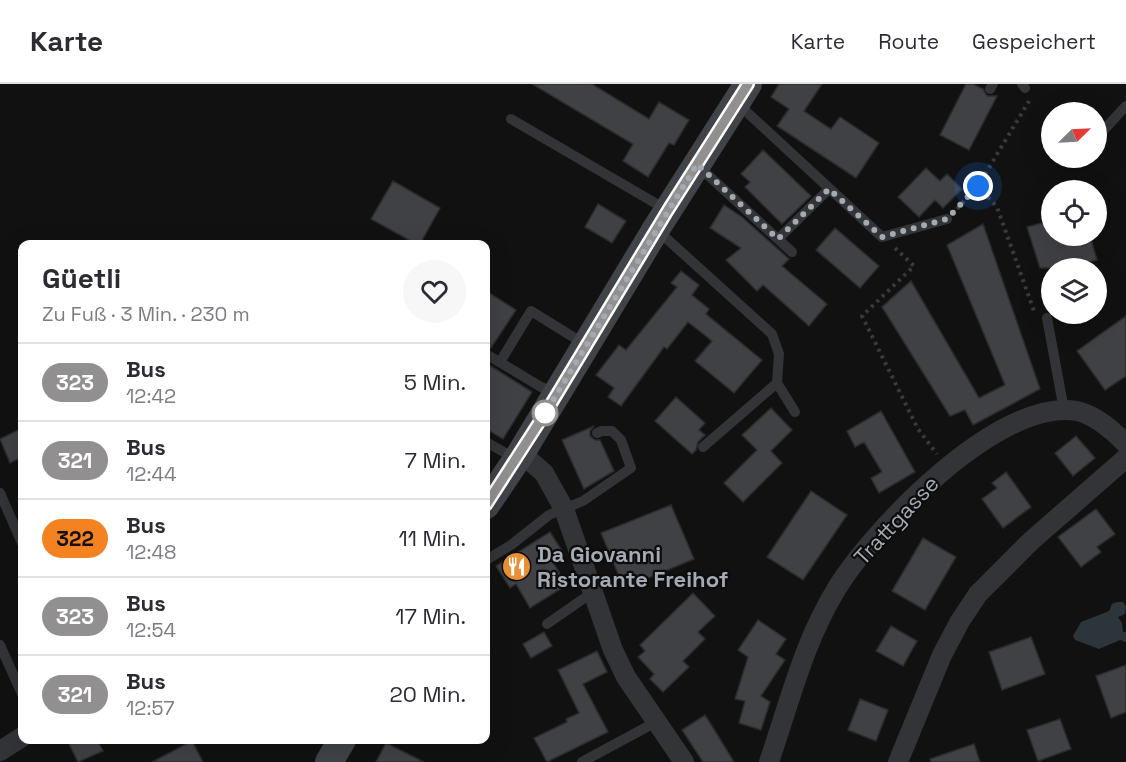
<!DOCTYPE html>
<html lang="de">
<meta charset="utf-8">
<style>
:root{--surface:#fff;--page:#f7f7f7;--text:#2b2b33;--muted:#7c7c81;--line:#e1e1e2}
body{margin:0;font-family:"Space Grotesk",sans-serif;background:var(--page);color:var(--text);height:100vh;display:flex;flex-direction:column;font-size:22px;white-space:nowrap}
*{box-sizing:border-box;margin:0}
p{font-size:20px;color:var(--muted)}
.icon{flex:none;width:33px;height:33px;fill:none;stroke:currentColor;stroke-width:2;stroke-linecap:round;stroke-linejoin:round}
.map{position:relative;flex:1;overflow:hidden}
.details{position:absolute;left:18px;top:156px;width:472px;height:504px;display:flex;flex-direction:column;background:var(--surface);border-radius:12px;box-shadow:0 6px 24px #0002}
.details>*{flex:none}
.badge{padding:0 12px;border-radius:20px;font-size:21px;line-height:39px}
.needle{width:39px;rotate:66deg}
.fabs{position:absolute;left:1041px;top:18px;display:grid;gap:12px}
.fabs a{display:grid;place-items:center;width:66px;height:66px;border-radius:50%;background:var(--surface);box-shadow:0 6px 24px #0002;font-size:30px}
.you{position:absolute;width:30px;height:30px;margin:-15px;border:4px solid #fff;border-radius:50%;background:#1a73e8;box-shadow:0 0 0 9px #1a73e833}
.map>.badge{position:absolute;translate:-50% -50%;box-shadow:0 0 0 3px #fff}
.round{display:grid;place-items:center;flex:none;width:63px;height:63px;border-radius:32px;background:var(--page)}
.overview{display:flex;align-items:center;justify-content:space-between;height:102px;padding:0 24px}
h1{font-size:28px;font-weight:600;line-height:45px}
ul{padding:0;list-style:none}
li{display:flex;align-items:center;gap:18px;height:78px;padding:0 24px;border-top:2px solid var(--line)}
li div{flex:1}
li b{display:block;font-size:22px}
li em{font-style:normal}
li .badge{min-width:66px;font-weight:700;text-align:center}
header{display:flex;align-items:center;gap:36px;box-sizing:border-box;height:84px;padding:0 30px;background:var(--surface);border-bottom:2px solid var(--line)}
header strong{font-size:28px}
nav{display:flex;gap:33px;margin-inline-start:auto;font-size:21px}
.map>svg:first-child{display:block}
.water{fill:#2b353a}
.building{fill:#404145;stroke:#2b2c2e;stroke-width:1.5}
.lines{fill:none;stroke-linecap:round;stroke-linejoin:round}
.path{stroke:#383b3e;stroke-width:4;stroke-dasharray:3 4.5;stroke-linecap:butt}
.lane{stroke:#323437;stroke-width:10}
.street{stroke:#323437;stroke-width:20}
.secondary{stroke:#404347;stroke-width:28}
.line-casing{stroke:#fff;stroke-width:14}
.line{stroke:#918f90;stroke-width:9}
.walk{stroke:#a3aab3;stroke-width:6;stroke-dasharray:0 10.8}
.stop-dot{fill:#fff;stroke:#918f90;stroke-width:3}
.labels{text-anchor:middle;stroke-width:4.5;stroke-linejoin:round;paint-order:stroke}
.street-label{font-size:22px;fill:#a3aab3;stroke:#0c0c0d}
.poi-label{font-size:22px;font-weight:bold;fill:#a3aab3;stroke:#0c0c0d;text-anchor:start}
</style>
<header>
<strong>Karte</strong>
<nav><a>Karte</a><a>Route</a><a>Gespeichert</a></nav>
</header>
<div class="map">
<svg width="1126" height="678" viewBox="0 0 1126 678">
<rect width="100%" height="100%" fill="#111112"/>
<path class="water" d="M1117 518H1123L1126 522 1125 530 1118 533 1122 539 1123 548H1126V558L1120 556 1099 565 1075 556 1073 552 1081 538 1109 527 1112 520Z"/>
<path class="building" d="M532 0H592L649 35 659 18 689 36 674 61 669 59 648 93 623 77 633 60Z
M779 0H822L804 27 831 45 840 33 879 59 856 94 777 42 789 25 771 13Z
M966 0H973L983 5 987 12H997L969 66 940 51Z
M763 66 811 112 782 140 745 103 750 98 741 90Z
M926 84 940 97 947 90 962 105 943 124 935 116 919 133 898 113Z
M393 97 440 124 420 160H416L371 135Z
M598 120 626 137 612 159 585 143Z
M724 121 742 133 789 175 782 182 827 220 809 242 763 201 757 207 726 176 741 164 710 144Z
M1052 136V152H1090L1097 176 1066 184H1040L1027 143Z
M983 140 1040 305 973 341 965 326 950 332 882 223 911 197 979 314 1005 301 947 161Z
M835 144 879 182 860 204 816 166Z
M681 187 699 201 692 211 709 225 706 230 762 276 734 309 695 277 712 257 688 238 667 265 664 263 621 322 608 313 614 304 596 291 619 261 626 266 677 203 671 199Z
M486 207 516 226 491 264 486 263Z
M1126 232V292L1105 306 1077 267Z
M486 279 532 308 503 355 486 345Z
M676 313 705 339 699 346 705 351 698 358 696 366 692 370 655 337Z
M771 324 792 346 771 367 782 379 743 418 724 399 757 366 742 351Z
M881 327 915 388 879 409 871 394 882 388 864 358 855 363 847 347Z
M594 342 590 347V352L595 356H600L614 387 584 405 562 356Z
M22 344V373L10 379 0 355Z
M1076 352 1095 374 1073 392 1055 369Z
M1006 388 1031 423 1003 444 982 415 997 404 992 399Z
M811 407 847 431 803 496 767 473Z
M671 421 694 475 624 504 601 449Z
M1096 425 1115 450 1097 463 1101 468 1081 483 1058 453Z
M550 448 564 470 552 477 567 501 530 524 516 500 510 504 496 482Z
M923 454 956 473 925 526 892 507Z
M693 509 715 532 698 548 705 555 683 577 689 583 663 608 650 595 654 590 638 573 645 567 640 561Z
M758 536 786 555 776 570 785 576 761 612 770 618 761 646 739 639 745 617 735 615 748 573 738 566Z
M891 542 917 557 903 582 876 567Z
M544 548 552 562 531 574 523 560Z
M1031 553 1045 590 1002 606 989 568Z
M597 567 607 588 583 600 608 648 547 678 534 654 567 638 566 635 579 629 558 586Z
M1126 581V628L1111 634 1096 592Z
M860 615 888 626 876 657 848 646Z
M705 631 712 642 734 678H703L682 646Z
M1060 635 1071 665 1038 677 1027 646Z
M67 656H97L103 667 78 678Z
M192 657 203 678H152Z
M386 659 424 678H376Z
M974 660 980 678H931L930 675Z"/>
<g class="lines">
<path class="path" d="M978 102 997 123 1034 227
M957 125 978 102 1029 17
M895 164 914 182 862 232 918 345 937 370"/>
<path class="lane" d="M1022 0 1025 4
M990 5 993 0
M737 19 882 153 947 135
M511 35 667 126
M1101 49 1126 22
M697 81 792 168
M656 145 772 250 779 270 777 299 703 363
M778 155 829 105
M1047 234 1064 326
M486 270 541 303 557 309
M500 278 531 227 586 261
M777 299 795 328
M486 358 516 375
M0 409 22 459
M488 475 511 461 549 431 583 417 631 384 621 356 612 347H602L597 349
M547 540 593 508
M0 561 22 610
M582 678 656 638"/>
<path class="street" d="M521 369 544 389 564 425 613 566 626 593 684 678
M0 667 22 653
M769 678C789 620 804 557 837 504 874 444 1000 313 1077 327 1095 331 1114 347 1126 360
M898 678 942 571 960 537 978 510 1031 457 1126 374"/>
<path class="secondary" d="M486 421 521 369 656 145 748 0
M329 678 342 656"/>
</g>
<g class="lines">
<defs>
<path id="line" d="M486 421 551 320 668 126 748 0"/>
</defs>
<use href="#line" class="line-casing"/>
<use href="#line" class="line"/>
<path class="walk" d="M545 329 541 336 697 80 778 155 829 105 882 153 947 135 978 102"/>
</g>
<defs>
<symbol id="restaurant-disc" viewBox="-11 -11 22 22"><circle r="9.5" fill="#e89033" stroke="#0c0c0d"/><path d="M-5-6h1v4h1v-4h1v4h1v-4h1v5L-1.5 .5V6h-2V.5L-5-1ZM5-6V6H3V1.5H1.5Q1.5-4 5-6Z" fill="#fff"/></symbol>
</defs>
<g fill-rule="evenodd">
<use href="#restaurant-disc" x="500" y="466" width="33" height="33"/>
</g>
<circle class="stop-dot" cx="545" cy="329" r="12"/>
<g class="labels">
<g class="street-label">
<text transform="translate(896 436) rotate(-47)" y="8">Trattgasse</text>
</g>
<g class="poi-label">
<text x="537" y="478">Da Giovanni<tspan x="537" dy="25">Ristorante Freihof</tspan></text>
</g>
</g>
</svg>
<div class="fabs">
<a><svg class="needle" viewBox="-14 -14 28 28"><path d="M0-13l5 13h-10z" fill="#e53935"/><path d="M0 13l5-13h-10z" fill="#7c7c81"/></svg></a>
<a><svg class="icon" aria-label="locate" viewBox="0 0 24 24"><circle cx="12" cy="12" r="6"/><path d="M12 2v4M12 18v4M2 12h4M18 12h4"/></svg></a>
<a><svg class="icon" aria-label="layers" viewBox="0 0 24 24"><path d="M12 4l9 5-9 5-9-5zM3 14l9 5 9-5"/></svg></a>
</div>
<div class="you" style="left:978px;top:102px"></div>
<section class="details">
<div class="overview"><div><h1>Güetli</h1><p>Zu Fuß · 3 Min. · 230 m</p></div><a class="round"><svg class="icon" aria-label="heart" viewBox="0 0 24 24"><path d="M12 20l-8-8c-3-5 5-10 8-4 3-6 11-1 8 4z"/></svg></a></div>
<ul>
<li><span class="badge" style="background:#918f90;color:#fff">323</span><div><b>Bus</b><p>12:42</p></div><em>5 Min.</em></li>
<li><span class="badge" style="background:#918f90;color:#fff">321</span><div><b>Bus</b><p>12:44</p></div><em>7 Min.</em></li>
<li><span class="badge" style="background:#f58220;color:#111">322</span><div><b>Bus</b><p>12:48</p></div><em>11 Min.</em></li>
<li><span class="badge" style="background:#918f90;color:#fff">323</span><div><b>Bus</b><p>12:54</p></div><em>17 Min.</em></li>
<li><span class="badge" style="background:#918f90;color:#fff">321</span><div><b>Bus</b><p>12:57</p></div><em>20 Min.</em></li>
</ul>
</section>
</div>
